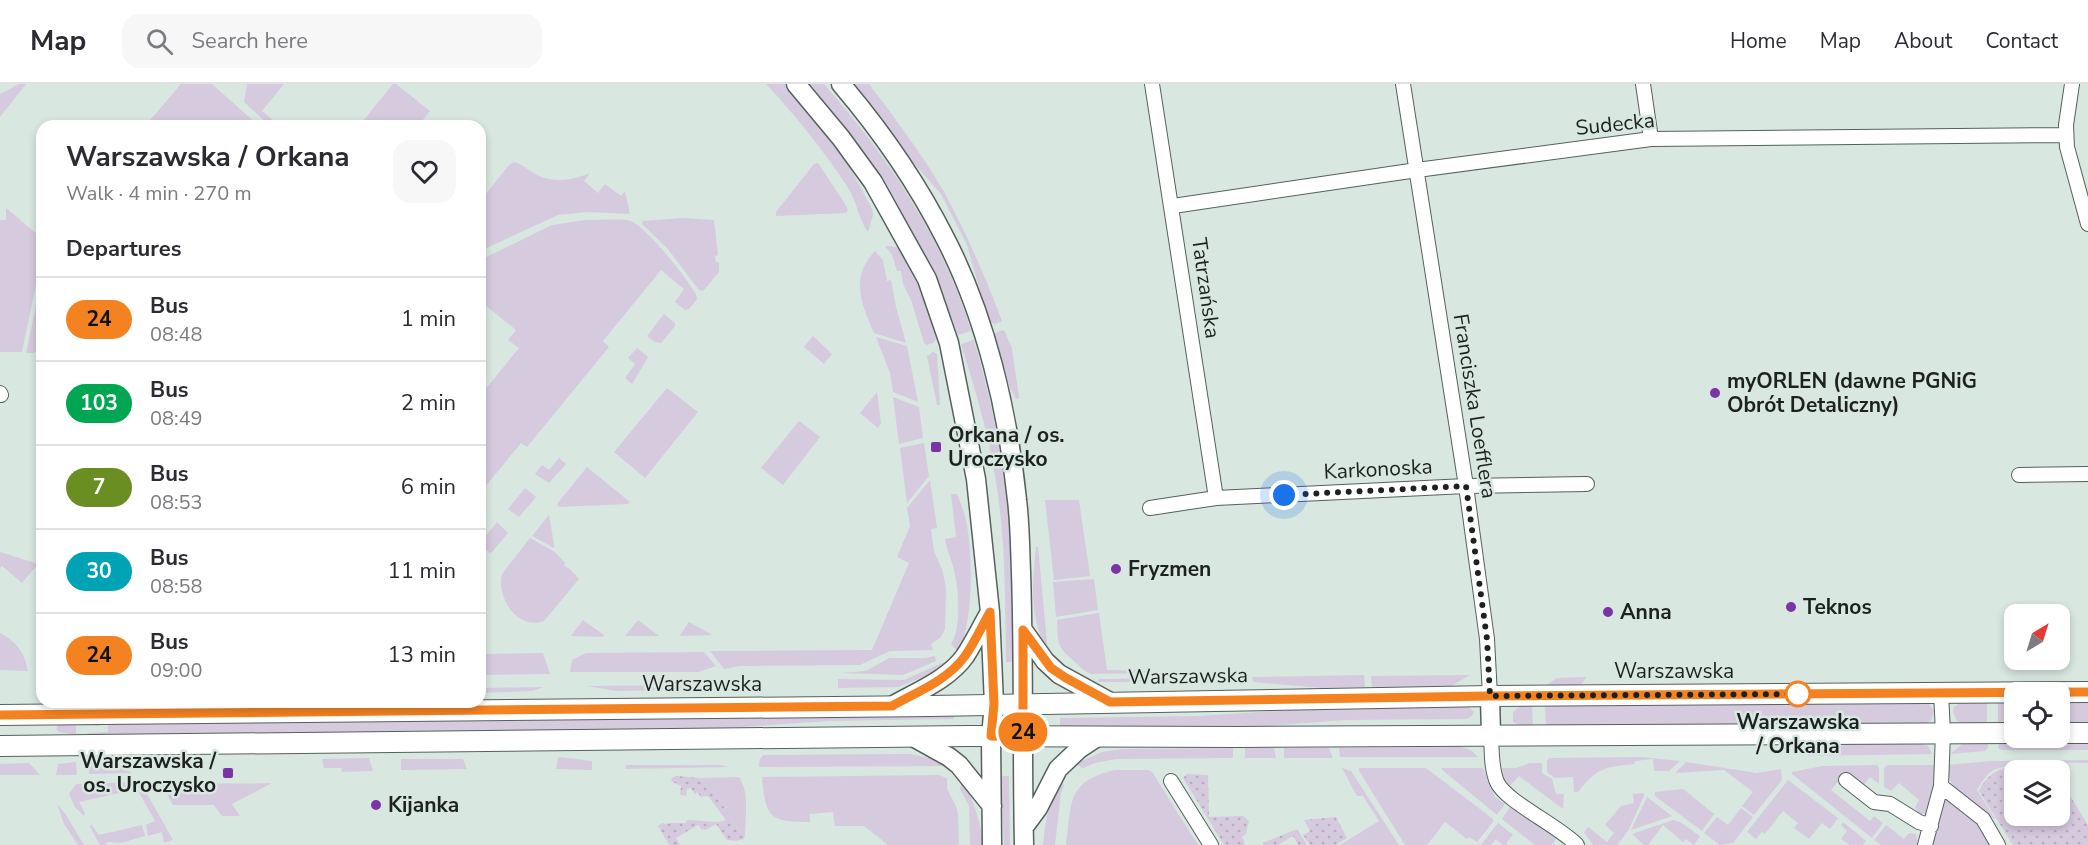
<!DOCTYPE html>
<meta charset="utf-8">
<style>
:root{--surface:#fff;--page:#f7f7f7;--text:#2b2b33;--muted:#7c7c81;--line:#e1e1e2}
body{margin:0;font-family:"Nunito Sans",sans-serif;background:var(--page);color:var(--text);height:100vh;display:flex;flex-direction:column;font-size:22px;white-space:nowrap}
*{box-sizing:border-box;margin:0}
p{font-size:20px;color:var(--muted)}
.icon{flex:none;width:33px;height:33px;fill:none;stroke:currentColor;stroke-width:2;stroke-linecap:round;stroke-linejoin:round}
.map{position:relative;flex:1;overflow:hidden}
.panel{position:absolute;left:36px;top:36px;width:450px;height:588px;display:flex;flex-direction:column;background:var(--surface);border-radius:18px;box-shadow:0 3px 9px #0003}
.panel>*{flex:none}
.badge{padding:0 12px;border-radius:20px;font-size:21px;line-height:39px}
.needle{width:39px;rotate:38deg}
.tools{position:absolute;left:2004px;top:520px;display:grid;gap:12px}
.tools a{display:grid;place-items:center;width:66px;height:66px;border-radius:12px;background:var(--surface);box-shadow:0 3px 9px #0003;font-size:30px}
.you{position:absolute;width:30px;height:30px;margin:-15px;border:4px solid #fff;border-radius:50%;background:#1a73e8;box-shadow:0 0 0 9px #1a73e833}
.map>.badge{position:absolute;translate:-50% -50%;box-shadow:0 0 0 3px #fff}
h2{padding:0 30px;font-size:22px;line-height:54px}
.round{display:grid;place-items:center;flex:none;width:63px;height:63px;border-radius:18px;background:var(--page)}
.overview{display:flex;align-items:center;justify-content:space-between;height:102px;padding:0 30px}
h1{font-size:28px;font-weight:700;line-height:45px}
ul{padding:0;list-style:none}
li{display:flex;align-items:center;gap:18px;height:84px;padding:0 30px;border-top:2px solid var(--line)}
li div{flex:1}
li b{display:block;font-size:22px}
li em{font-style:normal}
li .badge{min-width:66px;font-weight:700;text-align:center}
header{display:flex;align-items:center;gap:36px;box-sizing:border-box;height:84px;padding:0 30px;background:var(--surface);border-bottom:2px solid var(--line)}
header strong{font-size:28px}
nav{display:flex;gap:33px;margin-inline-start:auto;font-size:21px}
.search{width:420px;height:54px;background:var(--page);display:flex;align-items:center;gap:15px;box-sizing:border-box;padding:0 21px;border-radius:18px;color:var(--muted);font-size:22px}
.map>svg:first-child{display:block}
.green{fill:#d6cade}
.garden{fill:url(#garden-dots)}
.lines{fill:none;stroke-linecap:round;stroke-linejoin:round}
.minor-casing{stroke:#55615d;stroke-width:16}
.tertiary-casing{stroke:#55615d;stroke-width:21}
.secondary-casing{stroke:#55615d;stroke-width:22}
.minor{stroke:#fff;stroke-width:14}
.tertiary{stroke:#fff;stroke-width:18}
.secondary{stroke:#fff;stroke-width:20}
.line-casing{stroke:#fff;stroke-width:14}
.line{stroke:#f58220;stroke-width:9}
.walk{stroke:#1d2220;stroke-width:6;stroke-dasharray:0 10.8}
.poi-dot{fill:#7c33a5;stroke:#d9e7e1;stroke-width:2}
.stop-dot{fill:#fff;stroke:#f58220;stroke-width:3}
.labels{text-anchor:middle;stroke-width:5;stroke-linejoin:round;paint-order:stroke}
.street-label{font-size:21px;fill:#1d2220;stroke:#d9e7e1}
.poi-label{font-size:21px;font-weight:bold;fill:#1d2220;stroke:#d9e7e1;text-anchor:start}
.stop-label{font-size:21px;font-weight:bold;fill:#1d2220;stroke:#d9e7e1}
</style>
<header>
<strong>Map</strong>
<div class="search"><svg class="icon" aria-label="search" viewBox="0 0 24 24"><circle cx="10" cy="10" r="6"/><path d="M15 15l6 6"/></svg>Search here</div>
<nav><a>Home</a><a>Map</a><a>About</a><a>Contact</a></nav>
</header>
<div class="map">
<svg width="2088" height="761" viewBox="0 0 2088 761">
<defs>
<pattern id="garden-dots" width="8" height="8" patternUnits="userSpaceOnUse" patternTransform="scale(1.5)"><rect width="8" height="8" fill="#d6cade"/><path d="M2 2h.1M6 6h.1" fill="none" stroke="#b7adbe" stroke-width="1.8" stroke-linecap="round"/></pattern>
</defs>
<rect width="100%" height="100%" fill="#d9e7e1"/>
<path class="green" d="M19 0H26L0 33V10Z
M181 0H212L259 42H145Z
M247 0H284L262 27 280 42H270L244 18Z
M393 0H396L430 27 418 42H359Z
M766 0H784L847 78 872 125 873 131 868 148C859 137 857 117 847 102 823 66 796 32 766 0Z
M810 0H824C888 73 943 154 971 247L958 251C925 158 873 76 810 0Z
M855 0H869C895 34 921 69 943 106 966 148 985 192 1002 237L995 240 989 238 967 161 941 110 908 73Z
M514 78C523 80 530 88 539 92 555 99 574 96 590 89L584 97 598 109 605 100 621 112 625 107 630 130 588 128 558 131 480 167V117L509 81Z
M818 79 845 120 848 126 846 129 776 132V128L814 80Z
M6 124 37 150 42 152V172L22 268H0V136H6Z
M682 134 714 136 718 171 715 172 716 178H719V188L703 207 699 206 667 164 642 140 643 137Z
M586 136C599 136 615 135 627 136 643 137 687 195 696 210L697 215 689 225 685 226 675 218 684 205 661 186 603 257 609 263 527 363 521 359 480 409V312L519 264 508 256 516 246 480 217V176L552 141Z
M885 162C890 162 895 162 899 165 913 177 932 236 936 255L933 259 927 261 924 259 911 216 903 200 901 187H897L892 171Z
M875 167 883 176 887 197 891 196 896 223 906 259 874 249C862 221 849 194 875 167Z
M42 194V265L33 269H26Z
M664 230 675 239V242L661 259 655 258 647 252Z
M1004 246 1012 264 1019 314 1016 315 1002 288 993 253 997 248Z
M813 252 832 270 824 280 804 263Z
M876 253 907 262 918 318 893 308 890 289Z
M974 256C990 312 1003 369 1008 426 1014 477 1012 527 1013 578H1006C1005 518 1006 458 996 398 989 351 975 305 961 260Z
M637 264 648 273 632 300 625 294 635 280 628 274Z
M933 268 937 270 940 321H937L927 272Z
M667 304 698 328 645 394 614 368Z
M877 308 881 339 878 344 860 329Z
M893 313 919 323 923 354 899 360Z
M799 337 820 353 783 401 761 384Z
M924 359 929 392 907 419 900 364Z
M559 374 566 380 549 399 535 390 542 381 549 386Z
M587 383 630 418 628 420 559 423 557 420Z
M930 396 937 444 931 445 934 467 943 488 946 505 945 545 940 554 931 560 933 566 890 567 860 581 740 582 724 585 710 567 872 566 909 479 897 473 910 442 907 424Z
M525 404 536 413 519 433 508 425Z
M951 410H957C960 418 964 427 966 436 973 468 974 539 958 568L951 560C961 547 959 507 955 491 953 478 947 468 945 455L956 453Z
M1045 416H1079L1090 492 1054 496Z
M549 431 554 460V464L532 452Z
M497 438 508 449 492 468 490 469 480 461V459Z
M530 454 555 468 565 479 564 481 567 484 568 483 579 495 544 537C518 547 496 514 502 490Z
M1036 463H1038L1048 569C1029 531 1032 504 1036 463Z
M0 468 38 480 22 499 2 482 0 484Z
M1094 495 1098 526 1056 533 1053 498Z
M1099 529 1107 586 1155 587V589L1091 590C1084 587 1080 583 1075 578 1056 562 1058 560 1057 536Z
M583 536 604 551 603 553 571 552Z
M638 536 659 552H625Z
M689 538 712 551 681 552 680 551Z
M0 549C18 559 24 568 28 587L0 586Z
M704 568 716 582 698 588H570L572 576 586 569Z
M543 569 550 590 480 591V570Z
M935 572 936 577 903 591 840 589 866 587 889 574H925Z
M944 578 945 581 928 591 898 603 838 604V595L904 596Z
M1364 591 1365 603 1322 604 1253 598 1252 593Z
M1470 591 1451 602 1372 603 1371 592Z
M1241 593 1240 597 1098 598 1099 595Z
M1586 593 1581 602H1547L1548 600 1557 594Z
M719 595 725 600 733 597 732 605 616 607 587 602 700 601Z
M544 603 532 607 480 609V604Z
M2088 617V639H2060V618Z
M1922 618 1928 619 1934 627 1931 637 1922 640 1546 643 1545 621 1678 622Z
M1961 618H1987V640H1963L1957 637 1953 628 1954 623Z
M1998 618H2014V639L1998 640Z
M1522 621H1532L1533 643H1524L1513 638V628Z
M1468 622 1474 628C1471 634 1469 635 1463 635L1346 636 1267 642 1060 644V634L1199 632 1322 624Z
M953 629 954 635 829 637 725 644 87 652V649L108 648V639Z
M59 639H100V642L76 641V651L59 648 56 645Z
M2088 658V666H2001L1998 664 1999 659Z
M1917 659 1928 662 1932 670 1808 672V668L1850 660Z
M1964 659H1988V664L1985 667 1950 670Z
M1461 663 1471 666 1478 673H1340L1339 664Z
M1233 664V674L1116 675 1095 679 1083 684 1075 680 1102 668 1122 665Z
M1245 664H1274L1276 674H1245Z
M1284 664H1329L1333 674H1284Z
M910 670 934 675 948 682 759 683 760 675 763 671Z
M558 673 592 677V686L556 685Z
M1641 673 1680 677 1669 687H1654L1653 675 1635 677 1634 680C1604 683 1597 684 1578 708H1574L1573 693 1555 694 1547 688V677L1549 674Z
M369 674 373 687 342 688 341 684H324L322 675Z
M401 675H463L467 685 401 686Z
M2088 676V679C2066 679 2015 677 1996 685 1987 688 1982 698 1977 706L1995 735C1974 724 1947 707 1947 681L1992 677Z
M76 678 77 691H56L58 680Z
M1686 678 1757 689 1781 685 1782 696 1754 731 1742 722 1753 708 1724 686 1675 689Z
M29 679 40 691H0V680Z
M1530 679H1542V689L1552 695 1556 710H1564L1563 725 1519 692 1509 703 1504 696 1502 684H1516Z
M88 680H114L132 689 89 690Z
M626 681H721L729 683 625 685Z
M1877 681 1879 684V700L1870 693 1862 703 1845 689 1831 706 1870 737 1874 732 1883 739 1872 754 1792 690V688L1822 682Z
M1887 681H1934L1935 701 1929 728 1926 730H1918L1915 723 1919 716 1899 699 1891 707 1884 703V684Z
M1342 684 1351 687 1399 761H1340L1379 737 1363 712H1357Z
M1359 684H1426L1493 735V738L1477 758 1469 753 1467 755 1445 738 1427 761H1405L1359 687Z
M1443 684H1483L1495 713 1505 720 1497 731 1441 685Z
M1115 686H1148L1152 688 1198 761H1066C1072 719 1066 697 1115 686Z
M939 691 947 694V705L956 722 958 730 959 761H888L864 742H835L833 728 810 730V738C769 738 766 734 762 693Z
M1001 692H1009L1010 761H1004Z
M739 693C750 709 745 734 745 752L740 749 716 710 700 694Z
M1061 694 1064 702 1061 709 1055 761H1043C1046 735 1048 717 1061 694Z
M962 696C974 717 981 737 983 761H970L969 722 960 705Z
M1788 696 1838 734 1830 745 1822 739 1809 755 1794 744 1798 739 1783 727 1765 750 1762 748 1756 755 1747 748Z
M138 698 146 708 173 756 164 759 162 748 148 752 146 741 155 737 137 705 79 718 85 729 84 732 75 723 69 710 76 700Z
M272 699 232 720 240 732H222L214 721H173L161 700Z
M1683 705 1714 730 1702 747 1655 712V708Z
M1644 709V712L1628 747 1617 761H1593L1584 748 1588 743 1607 758 1614 749 1605 741 1621 722 1634 719 1633 710Z
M1945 712 1976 736 1992 761H1930Z
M1647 713 1672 732 1631 746Z
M57 720 66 731 84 761H78L64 740Z
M1510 723 1556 755 1552 761H1535L1502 735Z
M1741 724 1753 733 1733 759 1720 761 1704 749 1717 733 1728 741Z
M1673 736 1680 738 1700 752 1694 761 1686 755 1683 758 1663 741 1648 761H1644L1632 750Z
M1843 738 1866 757 1863 761H1850L1841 755 1847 747 1841 741Z
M1498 739 1513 751 1506 759 1508 761H1503L1496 755 1491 761H1481Z
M91 740 99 751 142 741 145 752 121 759 107 758 106 761H100L90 743Z
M1886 741 1904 755 1909 749 1916 750 1918 761H1881L1874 756Z"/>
<path class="garden" d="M2051 681 2054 687H2014V732H2060V696L2088 741V761H2013L1979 707C1994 676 2021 683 2051 681Z
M1187 690 1208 691 1209 733 1243 732 1249 737 1246 750 1242 753 1245 761H1224L1183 694Z
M676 692 700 694 716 710 740 749 745 752 744 755 736 757 727 756 716 740 705 746 701 745 698 741 676 754 680 761H669L658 742 662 739 666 740 670 739H685L688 736 718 738 726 736 709 713 705 712 701 713 697 708 695 710 691 704 687 705 686 712 680 711 681 702 671 697 672 694Z
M1336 733 1347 754 1336 761H1310L1303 751 1310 747 1304 736Z
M1297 745 1307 761H1298L1293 752 1278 761H1264L1263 759Z"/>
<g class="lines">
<defs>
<path id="minor" d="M1152 0 1216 414
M1403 0 1466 402 1487 555 1490 612
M1643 0 1651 55
M2072 0 2066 41 2067 63 2088 140
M1173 122 1417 86 1651 55 2066 51
M0 309 1 311
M2019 391 2088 390
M1150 424 1216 414 1466 402 1587 400
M1941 609 1943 649 1941 702 1983 735 1998 761
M1491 652C1492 668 1491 684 1497 698 1505 717 1559 742 1577 761
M1846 696 1874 718 1890 720 1919 738 1931 742
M1171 697 1211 761
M1925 761 1941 702"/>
<path id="tertiary" d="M796 0 841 54 873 98 927 195 949 259 976 395 990 528 994 620 991 652 992 761
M841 0C881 47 917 99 945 154 986 233 1008 328 1017 416 1020 440 1020 464 1021 488 1024 579 1022 670 1024 761
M1023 546 1045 577 1059 590 1110 618
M1490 612 1491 652
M892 622C916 608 948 596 965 572 974 558 982 542 990 528
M913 653 949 673 959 681 992 722
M1024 743 1038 724 1058 685 1079 665 1097 653"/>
<path id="secondary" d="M0 631 931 622 1490 612 2088 608
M2060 649H2088
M0 662 969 652 1238 653 2014 649"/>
</defs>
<use href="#minor" class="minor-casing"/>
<use href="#tertiary" class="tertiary-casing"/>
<use href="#secondary" class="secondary-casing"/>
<use href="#minor" class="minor"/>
<use href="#tertiary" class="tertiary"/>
<use href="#secondary" class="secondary"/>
</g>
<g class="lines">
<defs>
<path id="line" d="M0 631 892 622C917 608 948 596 965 572 975 558 982 542 990 528L994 620 991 652 1023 653V546L1051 584 1066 594 1110 618 1490 612 2088 608"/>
</defs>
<use href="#line" class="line-casing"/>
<use href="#line" class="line"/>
<path class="walk" d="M1284 411 1466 402 1487 555 1490 612 1798 610"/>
</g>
<g class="poi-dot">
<circle cx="1715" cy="309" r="6"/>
<rect x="930" y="357" width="12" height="12" rx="3"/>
<circle cx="1116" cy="485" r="6"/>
<circle cx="1791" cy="523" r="6"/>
<circle cx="1608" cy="528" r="6"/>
<rect x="222" y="683" width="12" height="12" rx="3"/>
<circle cx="376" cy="721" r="6"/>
</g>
<circle class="stop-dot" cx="1798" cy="610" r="12"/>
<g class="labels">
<g class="street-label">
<text transform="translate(1615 40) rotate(-6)" y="7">Sudecka</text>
<text transform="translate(1206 204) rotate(82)" y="7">Tatrzańska</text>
<text transform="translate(1475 322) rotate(81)" y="7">Franciszka Loefflera</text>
<text transform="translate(1378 385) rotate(-3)" y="7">Karkonoska</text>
<text x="1674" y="594">Warszawska</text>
<text transform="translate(1188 592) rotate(-1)" y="7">Warszawska</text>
<text x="702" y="607">Warszawska</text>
</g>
<g class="poi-label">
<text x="1727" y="304">myORLEN (dawne PGNiG<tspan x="1727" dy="24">Obrót Detaliczny)</tspan></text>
<text x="948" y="358">Orkana / os.<tspan x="948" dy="24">Uroczysko</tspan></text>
<text x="1128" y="492">Fryzmen</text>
<text x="1803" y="530">Teknos</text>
<text x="1620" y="535">Anna</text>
<text x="216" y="684" text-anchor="end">Warszawska /<tspan x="216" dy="24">os. Uroczysko</tspan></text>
<text x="388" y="728">Kijanka</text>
</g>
<g class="stop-label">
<text x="1798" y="645">Warszawska<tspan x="1798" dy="24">/ Orkana</tspan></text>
</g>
</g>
</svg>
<div class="tools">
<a><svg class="needle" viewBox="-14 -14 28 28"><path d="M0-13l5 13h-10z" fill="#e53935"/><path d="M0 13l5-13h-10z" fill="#7c7c81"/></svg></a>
<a><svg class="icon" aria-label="locate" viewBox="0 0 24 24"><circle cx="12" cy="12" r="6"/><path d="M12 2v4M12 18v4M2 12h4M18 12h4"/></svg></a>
<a><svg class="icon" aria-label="layers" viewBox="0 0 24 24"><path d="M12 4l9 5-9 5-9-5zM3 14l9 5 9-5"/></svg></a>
</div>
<div class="you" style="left:1284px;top:411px"></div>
<b class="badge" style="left:1023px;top:648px;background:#f58220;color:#111">24</b>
<section class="panel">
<div class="overview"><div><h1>Warszawska / Orkana</h1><p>Walk · 4 min · 270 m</p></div><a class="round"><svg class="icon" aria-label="heart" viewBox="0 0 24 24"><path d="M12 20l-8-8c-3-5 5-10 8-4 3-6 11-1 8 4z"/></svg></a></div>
<h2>Departures</h2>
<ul>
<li><span class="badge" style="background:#f58220;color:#111">24</span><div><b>Bus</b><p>08:48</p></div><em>1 min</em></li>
<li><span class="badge" style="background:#00a651;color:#fff">103</span><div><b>Bus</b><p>08:49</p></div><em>2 min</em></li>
<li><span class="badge" style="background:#6b8e23;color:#fff">7</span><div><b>Bus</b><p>08:53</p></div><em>6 min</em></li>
<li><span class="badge" style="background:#00a3b4;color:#fff">30</span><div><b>Bus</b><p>08:58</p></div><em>11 min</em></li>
<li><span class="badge" style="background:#f58220;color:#111">24</span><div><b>Bus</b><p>09:00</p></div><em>13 min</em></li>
</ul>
</section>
</div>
